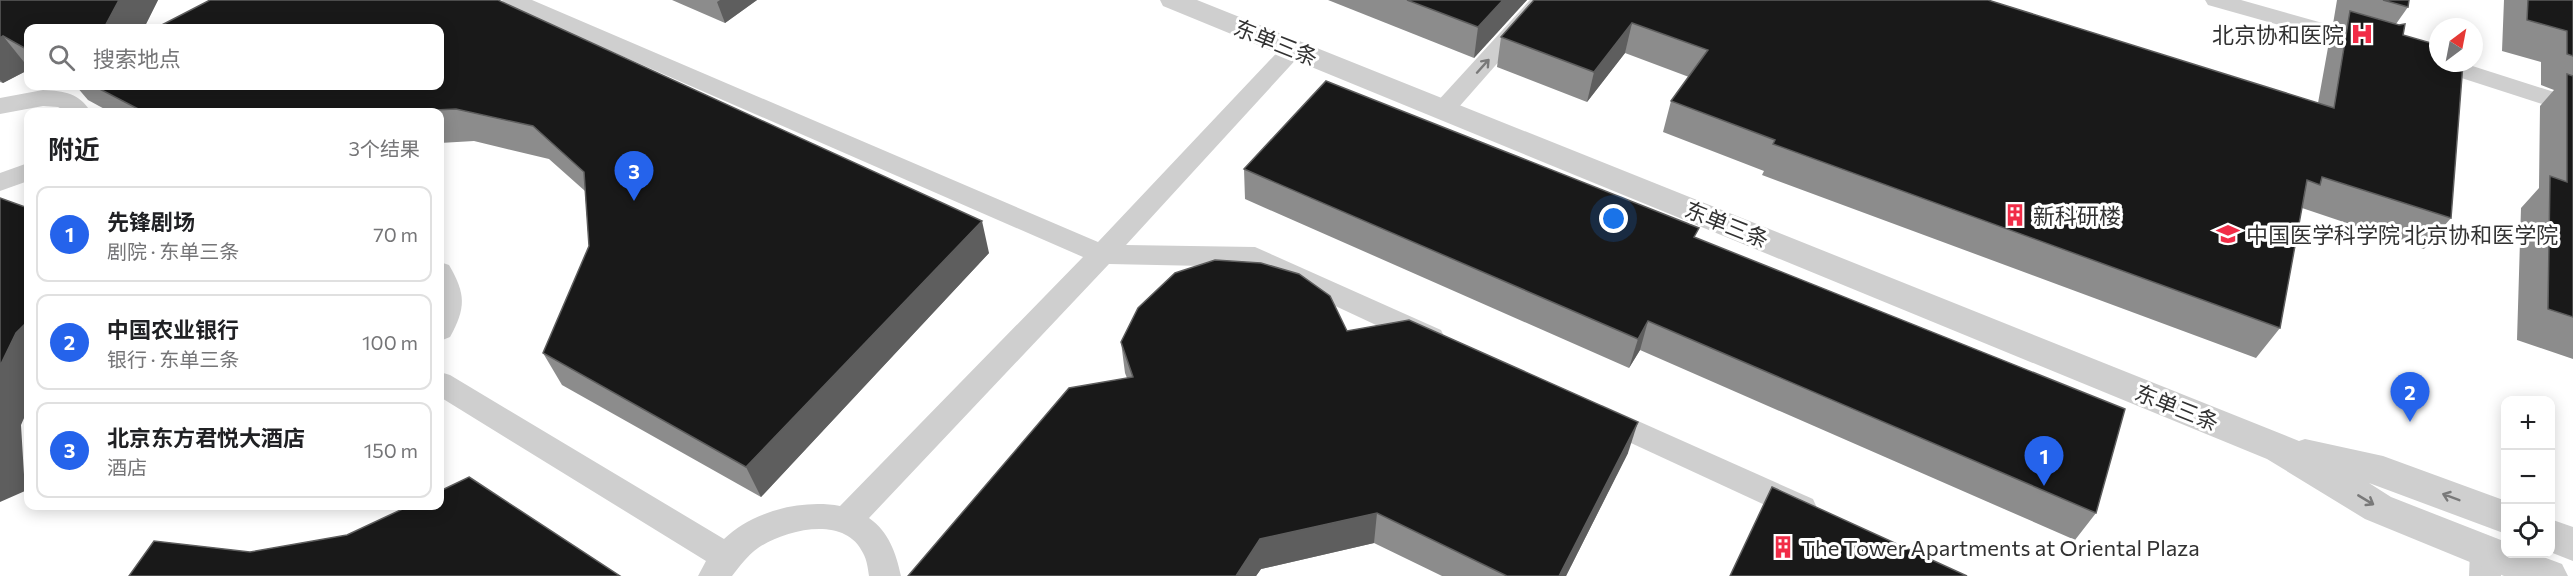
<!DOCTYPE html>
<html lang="zh">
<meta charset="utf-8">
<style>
:root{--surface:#fff;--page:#f2f2f2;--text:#202124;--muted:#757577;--line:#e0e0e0;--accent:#2563eb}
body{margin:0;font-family:Commissioner,"Noto Sans SC",sans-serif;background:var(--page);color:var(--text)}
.controls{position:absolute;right:18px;bottom:18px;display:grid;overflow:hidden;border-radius:12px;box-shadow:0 3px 15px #0003}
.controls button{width:54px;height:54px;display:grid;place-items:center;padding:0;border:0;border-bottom:2px solid var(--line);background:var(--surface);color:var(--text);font:30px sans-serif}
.compass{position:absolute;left:2429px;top:18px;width:54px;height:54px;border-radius:50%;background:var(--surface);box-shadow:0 3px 15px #0003;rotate:32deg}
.you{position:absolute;left:1614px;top:219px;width:21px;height:21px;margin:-15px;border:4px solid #fff;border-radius:50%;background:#1a73e8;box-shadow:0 0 0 9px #1a73e833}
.badge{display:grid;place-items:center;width:39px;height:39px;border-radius:50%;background:var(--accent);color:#fff;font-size:20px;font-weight:700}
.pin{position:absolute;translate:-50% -50px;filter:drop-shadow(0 2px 3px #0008)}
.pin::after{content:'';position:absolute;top:32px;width:21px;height:18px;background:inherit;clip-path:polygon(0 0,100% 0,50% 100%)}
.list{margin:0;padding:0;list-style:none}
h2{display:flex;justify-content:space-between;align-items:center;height:78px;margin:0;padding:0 24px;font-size:26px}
h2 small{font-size:20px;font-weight:400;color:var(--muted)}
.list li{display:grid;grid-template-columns:39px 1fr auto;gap:18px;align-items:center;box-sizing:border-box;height:96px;margin:0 12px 12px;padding:0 12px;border:2px solid var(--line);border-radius:12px}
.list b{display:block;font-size:22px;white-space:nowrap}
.list p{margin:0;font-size:20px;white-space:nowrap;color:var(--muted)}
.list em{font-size:20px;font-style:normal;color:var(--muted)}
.icon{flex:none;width:33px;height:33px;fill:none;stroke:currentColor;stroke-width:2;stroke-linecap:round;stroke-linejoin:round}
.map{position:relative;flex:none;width:2573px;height:576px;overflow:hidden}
.search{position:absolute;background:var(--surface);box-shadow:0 3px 15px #0003;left:24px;top:24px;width:420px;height:66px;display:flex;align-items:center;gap:15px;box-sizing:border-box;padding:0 21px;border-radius:12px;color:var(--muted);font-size:22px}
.panel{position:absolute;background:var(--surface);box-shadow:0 3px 15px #0003;left:24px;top:108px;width:420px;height:402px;border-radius:12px}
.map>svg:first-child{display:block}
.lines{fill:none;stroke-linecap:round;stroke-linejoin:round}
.service{fill:#cfcfcf;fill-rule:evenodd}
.tertiary{fill:#cfcfcf;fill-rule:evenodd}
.wall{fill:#8c8c8c}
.shaded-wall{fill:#5e5e5e}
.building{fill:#191919;stroke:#5e5e5e;stroke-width:1.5}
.oneway{stroke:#797979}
.labels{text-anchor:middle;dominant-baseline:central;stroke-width:6;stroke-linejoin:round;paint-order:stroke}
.poi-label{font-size:22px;fill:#323232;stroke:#fff;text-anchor:start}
.street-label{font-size:22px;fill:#323232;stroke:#fff}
</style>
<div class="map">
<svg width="2573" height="576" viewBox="0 0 2573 576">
<rect width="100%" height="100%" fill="#fff"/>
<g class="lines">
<g class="service">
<path d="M502,0H532L1098,242L1285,44L1293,42L1301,44L1304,49L1301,54L1126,245L1255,247L1441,330L1445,338L1441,346L1431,349L1421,346L1252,267L1109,264L869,518C889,532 896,553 901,576H869C868,569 867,560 863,553C845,514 784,530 758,548C747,556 740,566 732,576H698L706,561L440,397V372L450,375L724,539C753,511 802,499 840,506L1083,257L505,5Z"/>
<polygon points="1530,0 1553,0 1451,116 1443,118 1435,116 1431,110 1435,104"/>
<polygon points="2205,0 2241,0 2376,38 2379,43 2376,48 2368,50 2208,5"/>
<polygon points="2446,63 2463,63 2573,98 2573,114 2446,73 2442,68"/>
<path d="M43,90C65,91 79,93 91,112H67L58,107L43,106L0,114V98Z"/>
<polygon points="28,163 28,181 0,191 0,173"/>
<path d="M440,262L449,265C466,294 466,308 450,337L440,341Z"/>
<polygon points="1602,405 1813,499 1817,508 1813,517 1802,521 1791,517 1592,425 1587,417 1592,409"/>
<polygon points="2486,537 2497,541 2502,551 2501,576 2469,576 2470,551 2475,541"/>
</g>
<g class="tertiary">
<polygon points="1160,0 1197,0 2299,441 2305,439 2383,456 2506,501 2506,534 2369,483 2391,497 2506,542 2506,554 2535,554 2562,564 2568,576 2504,576 2365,519 2267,459 1163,6"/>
<polygon points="2550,519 2573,527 2573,561 2550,552"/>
</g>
</g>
<g class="wall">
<polygon points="0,0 158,0 144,28 28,28 28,70 3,83 0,82"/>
<polygon points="210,0 989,253 761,497 562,385 543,353 589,246 585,191 549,159 474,141 440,143 440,112 110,112 88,100 76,86 440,86"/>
<polygon points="672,0 757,0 725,23"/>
<polygon points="1328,0 1527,0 1474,58"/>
<polygon points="1534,0 2318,103 2329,42 2340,26 2333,24 2337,0 2409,0 2408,7 2396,24 2403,35 2451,218 2424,249 2302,208 2280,328 2256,358 1762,175 1764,171 1663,132 1671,101 1689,77 1625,53 1587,102 1497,67 1501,37"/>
<polygon points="2504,0 2573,0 2573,359 2517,340 2521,208 2539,188 2540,106 2554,90 2541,85 2541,62 2502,51"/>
<polygon points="1244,169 1696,238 2096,513 2075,540 1640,350 1629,368 1245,199"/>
<polygon points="1347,331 1628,453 1566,576 1442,576 1374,543 1261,569 1256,576 908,576 1127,378 1125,373 1121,342"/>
</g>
<g class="shaded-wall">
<polygon points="119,0 158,0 144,28 104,28"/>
<polygon points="720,0 757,0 725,23 717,2"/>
<polygon points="1503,0 1527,0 1474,58 1478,27"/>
<polygon points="1632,23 1625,53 1587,102 1594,72"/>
<polygon points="3,36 28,67 28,70 3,83 0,80 0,38"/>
<polygon points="982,221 989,253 761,497 746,467"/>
<polygon points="28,321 28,409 21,425 25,491 0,502 0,366 16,333"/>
<polygon points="1648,321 1640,350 1629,368 1638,339"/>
<polygon points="1638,422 1628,453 1566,576 1559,576"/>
<polygon points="1377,513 1374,543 1261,569 1256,576 1236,576 1260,539"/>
</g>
<g class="building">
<polygon points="0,0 119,0 104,28 28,28 28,50 3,36 0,38"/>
<polygon points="210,0 498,0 982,221 746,467 543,353 589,246 584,172 533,126 456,109 391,112 144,112 94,86 440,86 440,28 156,28"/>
<polygon points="1407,0 1503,0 1478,27"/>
<polygon points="1534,0 1988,0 2334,108 2350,11 2399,25 2405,24 2403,35 2438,45 2438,63 2463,63 2451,218 2322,177 2320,185 2307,180 2280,328 1773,144 1775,140 1671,101 1708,50 1632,23 1594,72 1501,37"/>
<polygon points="2383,0 2409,0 2408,7"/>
<polygon points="2528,0 2573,0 2573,56 2567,54 2567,31 2527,20"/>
<polygon points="2567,74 2573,76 2573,317 2548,309 2550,176 2567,182"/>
<polygon points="1326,81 1699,228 1694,237 2125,409 2096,513 1648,321 1638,339 1244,169"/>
<polygon points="0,198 28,208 28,321 16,333 0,366"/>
<polygon points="1215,260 1261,263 1299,274 1330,296 1347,331 1409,320 1638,422 1559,576 1507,576 1377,513 1260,539 1236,576 908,576 1069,388 1133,377 1121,342 1138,308 1175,273"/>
<polygon points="469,477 620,576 129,576 154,541 250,552 347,535 409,506 440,506 440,491"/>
<polygon points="1772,487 1967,576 1730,576"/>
</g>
<defs><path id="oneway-shaft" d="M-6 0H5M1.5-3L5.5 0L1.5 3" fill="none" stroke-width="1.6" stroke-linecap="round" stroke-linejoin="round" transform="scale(1.5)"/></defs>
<g class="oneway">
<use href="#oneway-shaft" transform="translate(1483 66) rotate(-48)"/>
<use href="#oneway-shaft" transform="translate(2451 497) rotate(-159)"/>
<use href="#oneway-shaft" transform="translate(2366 500) rotate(31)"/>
</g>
<defs>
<g id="hospital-bare" transform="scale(1.8)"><path d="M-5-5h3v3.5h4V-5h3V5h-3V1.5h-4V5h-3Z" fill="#f12c47" stroke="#fff" stroke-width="2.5" paint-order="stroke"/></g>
<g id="building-bare" transform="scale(1.8)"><path d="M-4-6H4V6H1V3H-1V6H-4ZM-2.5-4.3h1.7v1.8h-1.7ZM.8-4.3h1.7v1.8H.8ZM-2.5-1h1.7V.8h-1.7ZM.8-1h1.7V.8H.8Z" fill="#f12c47" stroke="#fff" stroke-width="2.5" paint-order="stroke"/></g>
<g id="university-bare" transform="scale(1.8)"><path d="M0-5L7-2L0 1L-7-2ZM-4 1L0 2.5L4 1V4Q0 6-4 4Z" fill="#f12c47" stroke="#fff" stroke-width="2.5" paint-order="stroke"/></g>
</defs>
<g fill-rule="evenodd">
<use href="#hospital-bare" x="2362" y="34"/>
<use href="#building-bare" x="2015" y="215"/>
<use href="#university-bare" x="2228" y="234"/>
<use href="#building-bare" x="1783" y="547"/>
</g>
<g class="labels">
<g class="poi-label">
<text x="2344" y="34" text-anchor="end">北京协和医院</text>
<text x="2033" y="215">新科研楼</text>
<text x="2246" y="234">中国医学科学院 北京协和医学院</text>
<text x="1801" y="547">The Tower Apartments at Oriental Plaza</text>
</g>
<g class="street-label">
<text transform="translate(1276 42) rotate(22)">东单三条</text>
<text transform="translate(1727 224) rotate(22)">东单三条</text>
<text transform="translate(2177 407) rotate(22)">东单三条</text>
</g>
</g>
</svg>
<div class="controls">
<button>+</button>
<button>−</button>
<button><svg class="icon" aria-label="locate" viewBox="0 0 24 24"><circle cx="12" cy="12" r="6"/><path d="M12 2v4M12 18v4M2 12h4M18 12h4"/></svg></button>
</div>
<svg class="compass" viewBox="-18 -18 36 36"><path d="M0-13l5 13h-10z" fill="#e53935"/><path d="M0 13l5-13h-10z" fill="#757577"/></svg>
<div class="you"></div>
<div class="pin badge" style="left:2044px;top:486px">1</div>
<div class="pin badge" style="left:2410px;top:422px">2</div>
<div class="pin badge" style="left:634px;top:201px">3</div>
<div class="search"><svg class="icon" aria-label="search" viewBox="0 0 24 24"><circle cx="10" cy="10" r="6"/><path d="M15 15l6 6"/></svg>搜索地点</div>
<section class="panel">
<h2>附近<small>3个结果</small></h2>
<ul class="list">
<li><span class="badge">1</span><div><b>先锋剧场</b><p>剧院 · 东单三条</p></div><em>70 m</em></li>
<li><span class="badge">2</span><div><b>中国农业银行</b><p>银行 · 东单三条</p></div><em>100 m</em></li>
<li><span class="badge">3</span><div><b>北京东方君悦大酒店</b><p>酒店</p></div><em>150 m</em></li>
</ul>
</section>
</div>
